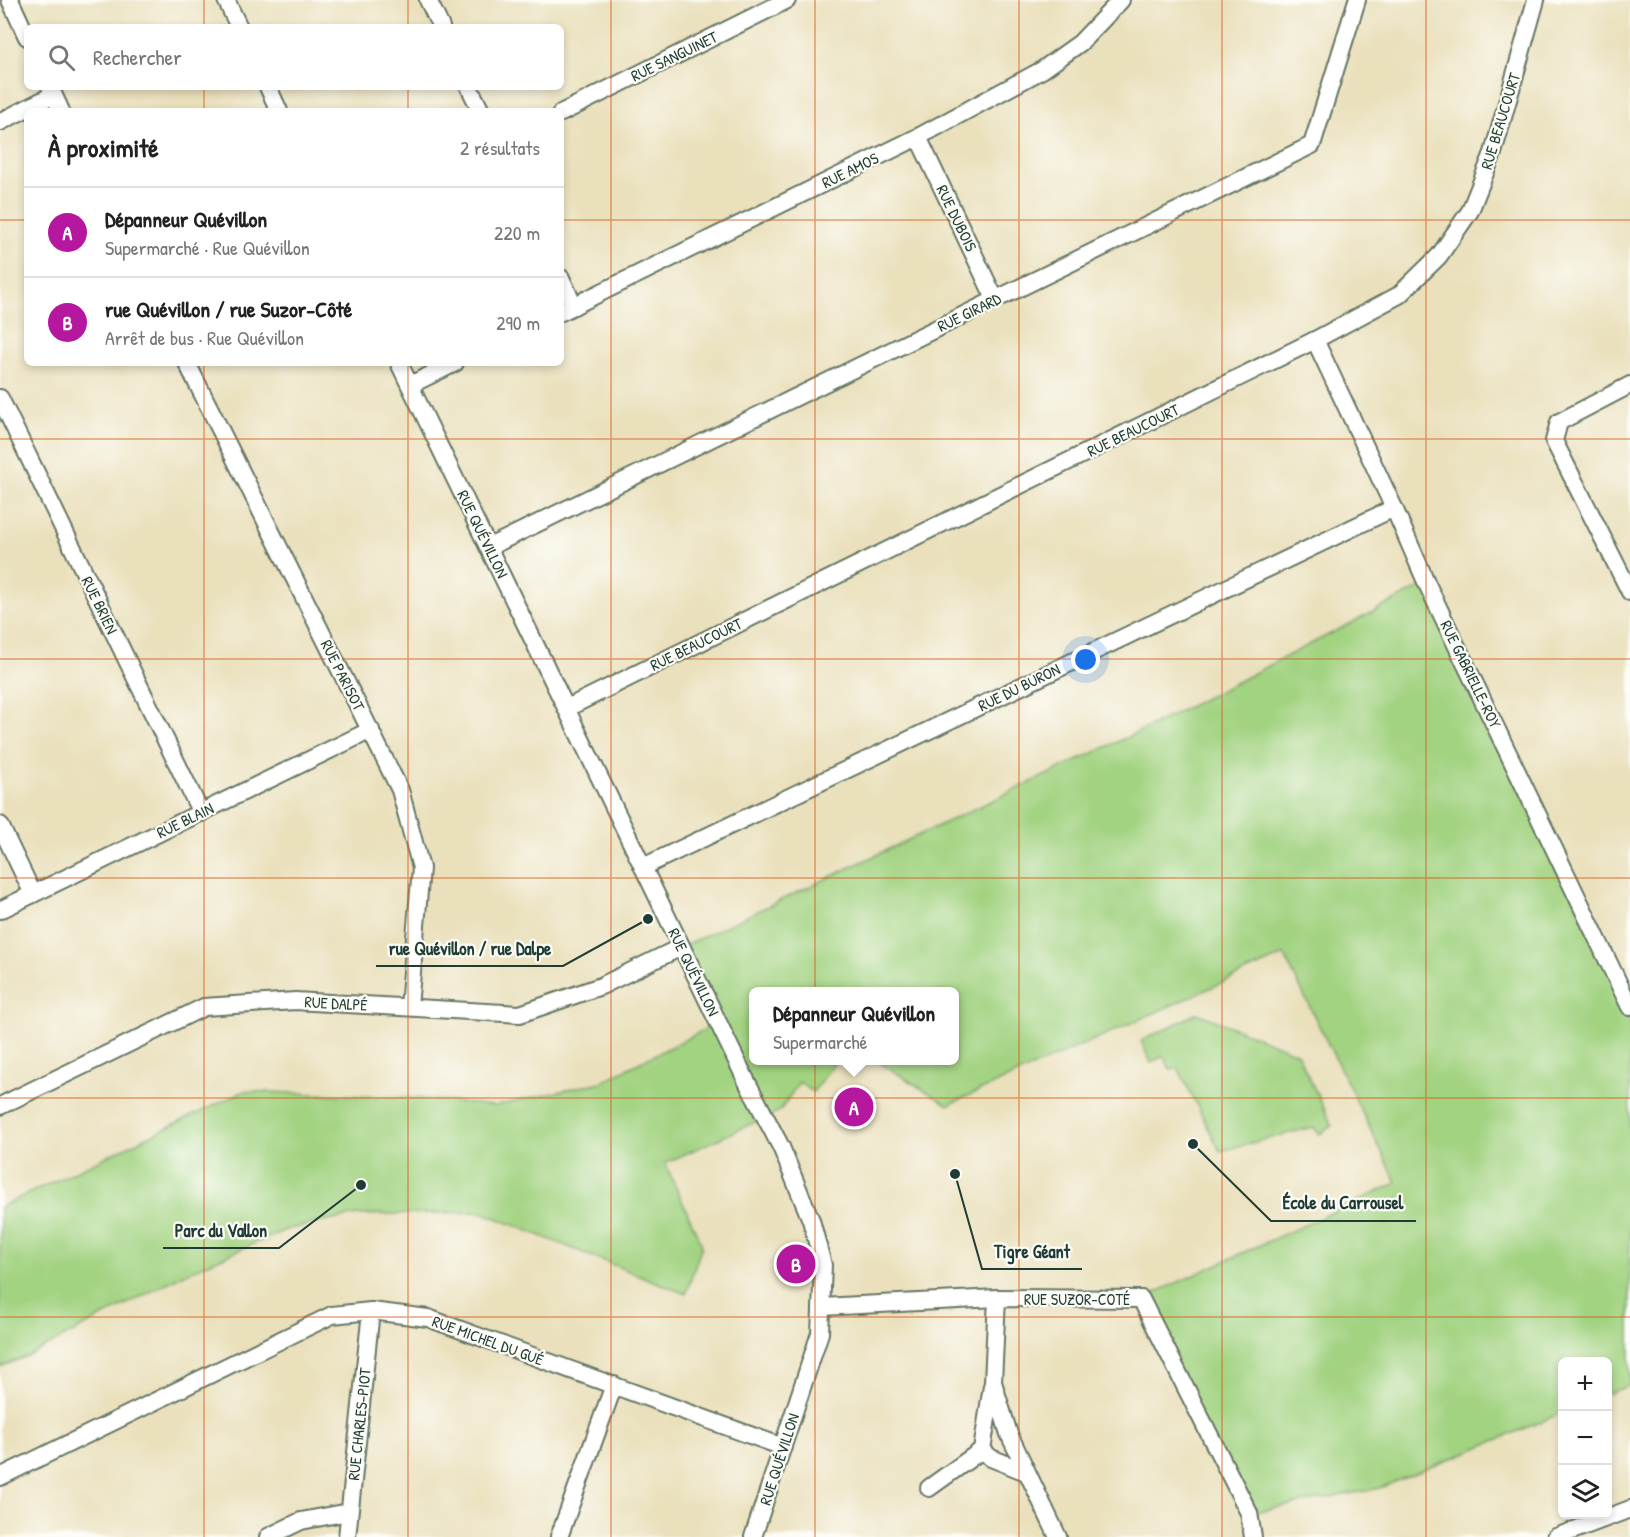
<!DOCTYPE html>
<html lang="fr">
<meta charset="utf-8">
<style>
:root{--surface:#fff;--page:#f2f2f2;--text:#222;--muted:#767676;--line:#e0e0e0;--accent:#b5179e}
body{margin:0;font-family:"Patrick Hand",sans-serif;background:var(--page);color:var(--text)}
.controls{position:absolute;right:18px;bottom:18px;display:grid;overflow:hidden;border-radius:9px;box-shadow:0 3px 9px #0003}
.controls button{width:54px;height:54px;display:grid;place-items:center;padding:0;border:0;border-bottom:2px solid var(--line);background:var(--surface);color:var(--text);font:30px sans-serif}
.you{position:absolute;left:1086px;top:660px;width:21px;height:21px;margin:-15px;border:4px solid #fff;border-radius:50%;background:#1a73e8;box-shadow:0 0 0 9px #1a73e833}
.badge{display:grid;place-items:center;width:39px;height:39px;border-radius:50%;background:var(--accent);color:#fff;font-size:20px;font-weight:700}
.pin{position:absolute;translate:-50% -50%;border:3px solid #fff;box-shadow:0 2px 6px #0006}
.popup{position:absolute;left:749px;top:987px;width:210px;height:78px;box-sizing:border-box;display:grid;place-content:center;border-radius:9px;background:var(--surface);filter:drop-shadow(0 2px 4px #0005);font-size:20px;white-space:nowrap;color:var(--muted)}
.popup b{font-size:22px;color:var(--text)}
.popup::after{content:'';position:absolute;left:50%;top:100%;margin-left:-12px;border:12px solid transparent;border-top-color:var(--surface)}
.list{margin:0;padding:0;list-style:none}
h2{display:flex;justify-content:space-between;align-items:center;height:78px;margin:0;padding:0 24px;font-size:26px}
h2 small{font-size:20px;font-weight:400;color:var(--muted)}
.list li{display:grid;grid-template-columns:39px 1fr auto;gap:18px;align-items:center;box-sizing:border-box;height:90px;padding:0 24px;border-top:2px solid var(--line)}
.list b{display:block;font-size:22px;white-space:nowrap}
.list p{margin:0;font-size:20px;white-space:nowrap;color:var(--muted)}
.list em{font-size:20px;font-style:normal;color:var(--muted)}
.icon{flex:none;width:33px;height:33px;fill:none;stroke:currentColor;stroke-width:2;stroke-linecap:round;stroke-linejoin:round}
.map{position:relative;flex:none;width:1630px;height:1537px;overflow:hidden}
.search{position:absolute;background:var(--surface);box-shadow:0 3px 9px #0003;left:24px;top:24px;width:540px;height:66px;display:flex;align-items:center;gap:15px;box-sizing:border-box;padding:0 21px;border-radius:9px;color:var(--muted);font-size:22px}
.panel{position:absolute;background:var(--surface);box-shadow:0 3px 9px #0003;left:24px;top:108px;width:540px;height:258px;border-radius:9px}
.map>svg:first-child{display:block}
.green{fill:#a2d381;stroke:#60885a;stroke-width:1.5}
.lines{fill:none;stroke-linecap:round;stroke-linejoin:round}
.minor-casing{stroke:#667664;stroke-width:20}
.minor{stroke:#fff;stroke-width:16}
.grid{fill:none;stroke:#d45610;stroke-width:1.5;stroke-opacity:0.55}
.labels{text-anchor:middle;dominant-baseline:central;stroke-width:4.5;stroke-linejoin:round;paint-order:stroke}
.street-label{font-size:16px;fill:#1f3d34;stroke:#fdfcf7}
.leader{fill:none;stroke:#1f3d34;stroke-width:2}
.callout-dot{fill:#1f3d34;stroke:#fdfcf7;stroke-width:2}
.callout-label{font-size:18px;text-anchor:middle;font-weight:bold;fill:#1f3d34;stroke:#fdfcf7;stroke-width:4.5;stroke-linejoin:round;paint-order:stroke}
</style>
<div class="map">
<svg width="1630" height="1537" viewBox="0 0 1630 1537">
<rect width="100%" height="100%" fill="#fdfcf7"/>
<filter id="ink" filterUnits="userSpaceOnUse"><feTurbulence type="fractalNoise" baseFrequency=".0167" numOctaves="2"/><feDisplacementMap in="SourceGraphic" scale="12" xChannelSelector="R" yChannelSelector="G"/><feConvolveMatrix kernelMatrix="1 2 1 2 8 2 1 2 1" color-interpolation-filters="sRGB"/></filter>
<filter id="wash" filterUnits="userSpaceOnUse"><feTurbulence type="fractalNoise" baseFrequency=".008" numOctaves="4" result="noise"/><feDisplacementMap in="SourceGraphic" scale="24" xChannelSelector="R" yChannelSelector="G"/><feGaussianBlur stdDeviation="1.35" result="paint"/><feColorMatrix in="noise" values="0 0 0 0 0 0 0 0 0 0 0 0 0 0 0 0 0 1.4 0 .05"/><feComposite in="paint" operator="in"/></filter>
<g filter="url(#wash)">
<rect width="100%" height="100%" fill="#eae0bc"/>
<g class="green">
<polygon points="1427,584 1630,1007 1630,1385 1608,1394 1608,1362 1562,1362 1562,1413 1380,1488 1249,1513 1141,1299 1397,1183 1284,955 948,1105 877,1061 954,1060 954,992 754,992 754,1060 836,1061 813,1092 799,1082 780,1111 665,1163 702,1245 686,1294 481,1212 358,1215 288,1229 188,1272 28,1356 0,1367 0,1207 244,1091 416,1098 495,1106 601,1082 718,1023 681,947 1157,723"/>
<polygon points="1197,1013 1297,1053 1332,1125 1320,1134 1313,1127 1220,1151 1178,1068 1171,1070 1163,1056 1151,1063 1141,1041"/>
</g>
</g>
<g filter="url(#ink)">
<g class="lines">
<g class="minor-casing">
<g id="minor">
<polyline points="10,0 27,37"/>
<polyline points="226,0 239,27"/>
<polyline points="428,0 441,27"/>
<polyline points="50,87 61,111"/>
<polyline points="268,87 279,111"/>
<polyline points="469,87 481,111"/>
<polyline points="561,113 787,0"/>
<polyline points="0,122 53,95"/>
<polyline points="918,137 995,299"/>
<polyline points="561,278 574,306"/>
<polyline points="561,312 918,137 1042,70 1080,43 1121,0"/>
<polyline points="1315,340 1394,508 1427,584 1630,1007"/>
<polyline points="187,363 400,790 421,868 409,1007"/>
<polyline points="399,363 747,1082 781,1147 811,1220 823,1265 820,1333 753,1537"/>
<polyline points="410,385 455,363"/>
<polyline points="1630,385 1559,422 1554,441 1630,592"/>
<polyline points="0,398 201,813"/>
<polyline points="489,547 1312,145 1357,0"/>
<polyline points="567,708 1315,340 1399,295 1439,256 1470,211 1493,153 1536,0"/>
<polyline points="0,825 33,894"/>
<polyline points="643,867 1394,508"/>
<polyline points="0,910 371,730"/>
<polyline points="0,1106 204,1007 295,1001 520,1014 601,986 681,947"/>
<polyline points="997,1298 993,1382 1009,1434 1058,1537"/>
<polyline points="821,1307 997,1298 1141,1299 1249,1513 1253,1537"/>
<polyline points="992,1386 982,1450 991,1458 1026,1472"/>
<polyline points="0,1477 332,1315 371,1311 428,1318 783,1447"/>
<polyline points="929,1488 982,1450"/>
<polyline points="268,1537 301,1521 349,1512"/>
<polyline points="347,1537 371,1311"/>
<polyline points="559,1537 614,1385"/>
<polyline points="1556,1537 1630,1509"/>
</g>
</g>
<use href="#minor" class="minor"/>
</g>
</g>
<path class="grid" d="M204,0V27M408,0V27M611,0V1537M815,0V1537M1019,0V1537M1222,0V1537M1426,0V1537M204,87V111M408,87V111M0,220H27M561,220H1630M204,363V1537M408,363V1537M0,439H1630M0,659H1630M0,878H1630M0,1098H1630M0,1317H1630"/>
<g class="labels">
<g class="street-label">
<text transform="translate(674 56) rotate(-26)">RUE SANGUINET</text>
<text transform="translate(1500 121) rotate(-73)">RUE BEAUCOURT</text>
<text transform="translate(850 170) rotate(-26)">RUE AMOS</text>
<text transform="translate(957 218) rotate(64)">RUE DUBOIS</text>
<text transform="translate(969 312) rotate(-26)">RUE GIRARD</text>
<text transform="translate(1133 430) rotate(-26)">RUE BEAUCOURT</text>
<text transform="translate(483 534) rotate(64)">RUE QUÉVILLON</text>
<text transform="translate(100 605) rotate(64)">RUE BRIEN</text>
<text transform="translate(696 644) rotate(-26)">RUE BEAUCOURT</text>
<text transform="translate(1471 674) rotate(64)">RUE GABRIELLE-ROY</text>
<text transform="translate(343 675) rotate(63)">RUE PARISOT</text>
<text transform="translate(1019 687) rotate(-26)">RUE DU BURON</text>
<text transform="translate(185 820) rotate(-26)">RUE BLAIN</text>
<text transform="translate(694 972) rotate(64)">RUE QUÉVILLON</text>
<text transform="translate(336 1003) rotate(3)">RUE DALPÉ</text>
<text x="1077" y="1299">RUE SUZOR-COTÉ</text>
<text transform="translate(488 1340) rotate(20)">RUE MICHEL DU GUÉ</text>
<text transform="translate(359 1424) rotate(-84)">RUE CHARLES-PIOT</text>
<text transform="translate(779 1459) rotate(-72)">RUE QUÉVILLON</text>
</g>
</g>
<path class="leader" d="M648 919L563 966H376M1193 1144L1271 1221H1416M361 1185L279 1248H163M955 1174L982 1269H1082"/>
<g class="callout-dot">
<circle cx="648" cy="919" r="6"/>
<circle cx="1193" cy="1144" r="6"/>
<circle cx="361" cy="1185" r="6"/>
<circle cx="955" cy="1174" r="6"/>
</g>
<g class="callout-label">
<text x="470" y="955">rue Quévillon / rue Dalpe</text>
<text x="1343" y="1209">École du Carrousel</text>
<text x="221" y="1237">Parc du Vallon</text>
<text x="1032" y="1258">Tigre Géant</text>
</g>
</svg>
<div class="controls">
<button>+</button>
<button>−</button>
<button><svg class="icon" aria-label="layers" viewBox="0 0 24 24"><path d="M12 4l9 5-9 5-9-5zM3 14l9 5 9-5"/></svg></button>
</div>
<div class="you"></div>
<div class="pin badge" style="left:854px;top:1107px">A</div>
<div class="popup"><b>Dépanneur Quévillon</b>Supermarché</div>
<div class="pin badge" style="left:796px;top:1264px">B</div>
<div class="search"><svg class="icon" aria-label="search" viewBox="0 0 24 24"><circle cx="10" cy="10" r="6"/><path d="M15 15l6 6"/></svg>Rechercher</div>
<section class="panel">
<h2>À proximité<small>2 résultats</small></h2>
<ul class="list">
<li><span class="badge">A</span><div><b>Dépanneur Quévillon</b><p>Supermarché · Rue Quévillon</p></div><em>220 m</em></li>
<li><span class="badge">B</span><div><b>rue Quévillon / rue Suzor-Côté</b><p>Arrêt de bus · Rue Quévillon</p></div><em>290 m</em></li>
</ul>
</section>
</div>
